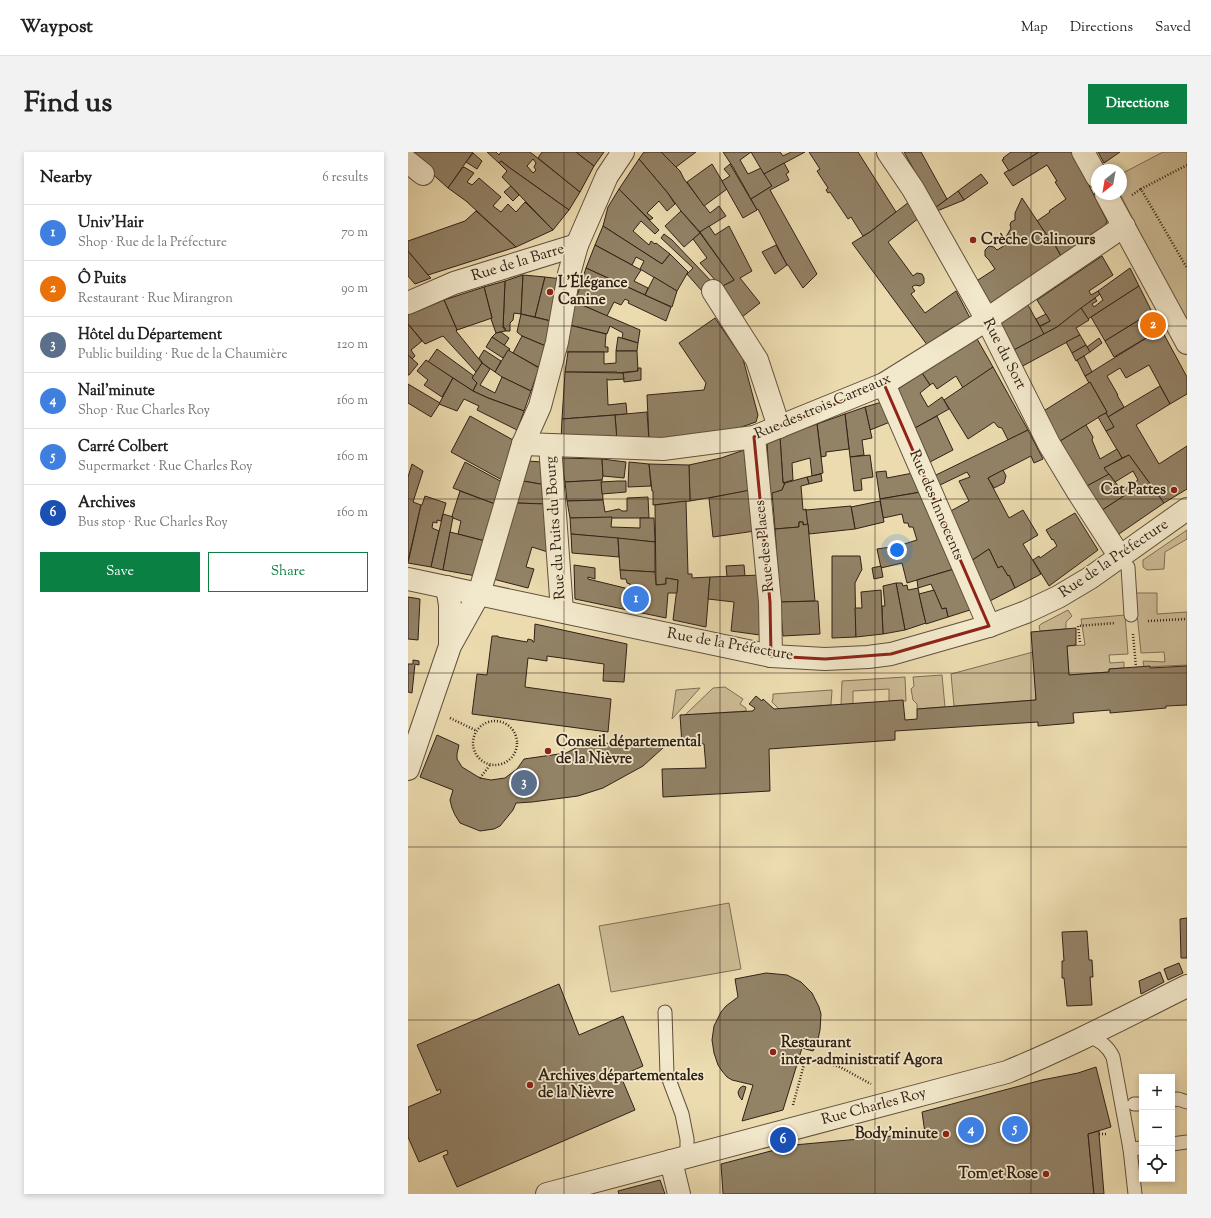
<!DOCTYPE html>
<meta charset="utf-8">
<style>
:root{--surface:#fff;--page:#f2f2f2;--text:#222;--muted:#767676;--line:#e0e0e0;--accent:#0b8043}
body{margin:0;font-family:"Sorts Mill Goudy",serif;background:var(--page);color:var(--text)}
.controls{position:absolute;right:12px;bottom:12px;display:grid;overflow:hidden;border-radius:0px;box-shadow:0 2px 6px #0003}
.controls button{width:36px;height:36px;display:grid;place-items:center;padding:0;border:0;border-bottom:1px solid var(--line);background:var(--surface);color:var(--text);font:20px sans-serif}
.compass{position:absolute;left:683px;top:12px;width:36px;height:36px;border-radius:50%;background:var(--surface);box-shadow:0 2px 6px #0003;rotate:211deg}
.you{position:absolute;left:489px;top:398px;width:14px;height:14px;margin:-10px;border:3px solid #fff;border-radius:50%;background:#1a73e8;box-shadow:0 0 0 6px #1a73e833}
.badge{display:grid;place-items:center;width:26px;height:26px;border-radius:50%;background:var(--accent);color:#fff;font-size:13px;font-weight:700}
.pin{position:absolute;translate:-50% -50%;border:2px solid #fff;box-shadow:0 1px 4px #0006}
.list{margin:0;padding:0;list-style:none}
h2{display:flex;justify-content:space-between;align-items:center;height:52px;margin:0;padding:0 16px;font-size:17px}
h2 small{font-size:13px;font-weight:400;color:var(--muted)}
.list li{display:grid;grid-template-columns:26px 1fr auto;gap:12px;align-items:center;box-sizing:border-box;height:56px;padding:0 16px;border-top:1px solid var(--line)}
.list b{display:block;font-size:15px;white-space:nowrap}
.list p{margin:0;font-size:13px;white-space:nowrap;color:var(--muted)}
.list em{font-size:13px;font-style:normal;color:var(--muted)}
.actions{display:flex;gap:8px;padding:12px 16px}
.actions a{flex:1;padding:9px 0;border:1px solid var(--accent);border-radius:0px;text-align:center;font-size:14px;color:var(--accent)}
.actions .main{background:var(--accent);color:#fff}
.icon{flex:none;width:22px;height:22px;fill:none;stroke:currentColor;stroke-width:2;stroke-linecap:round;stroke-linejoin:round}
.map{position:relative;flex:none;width:779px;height:1042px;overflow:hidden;border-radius:0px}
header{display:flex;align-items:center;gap:24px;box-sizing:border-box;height:56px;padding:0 20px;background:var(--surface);border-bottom:1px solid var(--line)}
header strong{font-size:19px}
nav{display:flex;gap:22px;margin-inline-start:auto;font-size:14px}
.intro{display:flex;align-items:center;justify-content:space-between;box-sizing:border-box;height:96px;padding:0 24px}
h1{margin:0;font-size:28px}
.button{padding:10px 18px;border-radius:0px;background:var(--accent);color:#fff;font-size:14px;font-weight:700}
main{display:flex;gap:24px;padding:0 24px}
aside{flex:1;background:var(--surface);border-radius:0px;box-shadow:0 2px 6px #0003}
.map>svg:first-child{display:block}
.green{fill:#ccbb95;stroke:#7f6e56}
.building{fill:#928266;stroke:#322117;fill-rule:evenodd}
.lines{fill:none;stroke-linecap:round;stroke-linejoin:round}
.service-casing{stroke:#60503d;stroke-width:15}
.minor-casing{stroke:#60503d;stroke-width:24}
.path{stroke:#322117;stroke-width:2.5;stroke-dasharray:1 2;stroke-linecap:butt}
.service{stroke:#f2e8cb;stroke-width:13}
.minor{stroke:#f2e8cb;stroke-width:22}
.marked{fill:none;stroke:#8f2418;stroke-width:3;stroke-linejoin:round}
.grid{fill:none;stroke:#322117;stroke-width:1;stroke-opacity:0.55}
.poi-dot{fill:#8f2418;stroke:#f2e8cb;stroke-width:1.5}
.labels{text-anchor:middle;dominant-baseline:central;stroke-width:3.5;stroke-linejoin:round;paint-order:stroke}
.poi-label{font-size:15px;font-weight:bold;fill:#322117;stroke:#f2e8cb;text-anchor:start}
.street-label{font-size:15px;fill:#322117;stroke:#f2e8cb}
</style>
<header>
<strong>Waypost</strong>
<nav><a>Map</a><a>Directions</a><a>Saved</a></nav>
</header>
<div class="intro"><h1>Find us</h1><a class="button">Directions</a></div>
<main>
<aside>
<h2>Nearby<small>6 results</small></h2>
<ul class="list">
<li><span class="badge" style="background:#3f7fe0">1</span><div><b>Univ'Hair</b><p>Shop · Rue de la Préfecture</p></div><em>70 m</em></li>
<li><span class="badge" style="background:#e8710a">2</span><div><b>Ô Puits</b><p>Restaurant · Rue Mirangron</p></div><em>90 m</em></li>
<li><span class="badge" style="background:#5c6f8a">3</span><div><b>Hôtel du Département</b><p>Public building · Rue de la Chaumière</p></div><em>120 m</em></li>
<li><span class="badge" style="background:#3f7fe0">4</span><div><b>Nail'minute</b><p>Shop · Rue Charles Roy</p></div><em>160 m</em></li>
<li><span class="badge" style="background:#3f7fe0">5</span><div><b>Carré Colbert</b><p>Supermarket · Rue Charles Roy</p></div><em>160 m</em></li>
<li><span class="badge" style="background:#1a4fb4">6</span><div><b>Archives</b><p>Bus stop · Rue Charles Roy</p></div><em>160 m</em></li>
</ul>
<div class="actions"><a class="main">Save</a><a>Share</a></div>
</aside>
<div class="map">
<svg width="779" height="1042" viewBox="0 0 779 1042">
<rect width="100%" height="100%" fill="#ebdbaf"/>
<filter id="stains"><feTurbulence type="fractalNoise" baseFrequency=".005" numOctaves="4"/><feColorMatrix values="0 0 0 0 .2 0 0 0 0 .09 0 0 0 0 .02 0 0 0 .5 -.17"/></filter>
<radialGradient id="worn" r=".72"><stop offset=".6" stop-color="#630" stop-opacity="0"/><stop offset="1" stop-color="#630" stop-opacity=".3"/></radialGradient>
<g class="green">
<polygon points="755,0 779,0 779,172 712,42 713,35 718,32 713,22"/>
<polygon points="779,378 779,387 757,400 756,417 739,418 735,415 735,408"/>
<polygon points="727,441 749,441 749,462 779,460 779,513 736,515 735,509 757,510 756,500 733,501"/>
<polygon points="660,458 664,464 658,470 658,477 632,479 631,474 633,472"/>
<polygon points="717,463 720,502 701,503 702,511 716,510 716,516 701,517 701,520 661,523 659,494 677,493 673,467"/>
<polygon points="625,500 628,548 546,554 543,522"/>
<polygon points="534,523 537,555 509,557 509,552 505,548 503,537 506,534 505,525"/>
<polygon points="497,525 498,549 481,549 481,537 445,539 445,552 433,553 434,529"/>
<polygon points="317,535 335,547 332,552 338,556 338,559 277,563 305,536"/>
<polygon points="292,536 264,567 268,538"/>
<polygon points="424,538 423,553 371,557 364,550 365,546 365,542"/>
<polygon points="321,751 333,817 203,840 191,774"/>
</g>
<g class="building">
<polygon points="0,0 65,0 40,36"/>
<path d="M79,0H88L91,3L93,0H122L172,40L161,58L102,16L93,9L91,11ZM125,7L128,11L126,15L128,18L125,21L119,14Z"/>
<polygon points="134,0 168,0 186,14 172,40 130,6"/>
<polygon points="168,0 196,0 186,14"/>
<polygon points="236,0 253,0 272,19 276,27 302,61 311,54 318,64 292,80 273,59 259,40 231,7"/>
<polygon points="253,0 288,0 268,15"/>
<polygon points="315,0 343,0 332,8 340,22 353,16 364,34 343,47 325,15"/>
<polygon points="343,0 372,0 375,4 383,0 397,0 356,22"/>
<polygon points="401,0 450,0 488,60 462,80 455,84 443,65 440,67 422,40 420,41 418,38 420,36 409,19 412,17"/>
<polygon points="496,0 513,0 539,47 527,56"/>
<polygon points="603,0 631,0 601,19 594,8 596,7 595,6"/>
<polygon points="631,0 664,0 699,69 696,76 653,104 642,84 640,85 629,69 642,60 641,59 658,47 647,30 649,29 639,13 605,34 596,21 601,18 601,19"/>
<polygon points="690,0 712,0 696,11"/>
<polygon points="65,1 74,9 69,17 58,10"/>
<polygon points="231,7 259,40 267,52 259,59 251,49 239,61 245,66 242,68 211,37"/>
<polygon points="93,9 102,16 161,58 145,78 94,25 99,19 91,11"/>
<polygon points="376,11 381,20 378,22 381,28 362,38 409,122 395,136 380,113 379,113 350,57 349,58 343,47 364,34 356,22"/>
<polygon points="304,12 319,37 296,54 279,30"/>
<polygon points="322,12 349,58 335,66 314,29 322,24 316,17"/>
<polygon points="55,15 56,16 56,15 66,21 59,30 64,33 71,26 93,45 85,54 93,60 100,52 108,60 117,50 145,78 108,95 58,49 40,36"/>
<polygon points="573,22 580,31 556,48 550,39"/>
<polygon points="103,34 111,43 105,49 96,40"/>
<polygon points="211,37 251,78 247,82 233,69 225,79 241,93 243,89 247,92 248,91 262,102 254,112 195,74 200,55"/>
<polygon points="550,39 556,48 529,59 527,56"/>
<polygon points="614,46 640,85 642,84 656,110 583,156 567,130 587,117 581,108 577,104 577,98 581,94 586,95 589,98 599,92 598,85 603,76 602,73 603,70 607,68 607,61"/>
<polygon points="501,50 511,66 480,90 505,124 509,121 514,122 516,126 516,131 512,134 507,133 504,135 507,139 503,142 517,161 548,139 562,166 535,181 536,183 520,194 444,91 462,80"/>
<polygon points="68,59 108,95 20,123 0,99 0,89 57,69"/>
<polygon points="273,59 292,81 276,95 257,74"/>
<polygon points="195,74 254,112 262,102 280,120 269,139 232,117 236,109 228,105 224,113 187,93"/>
<polygon points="301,74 307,83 321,74 344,119 332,126 352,151 334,165 311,136 326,128 292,80"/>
<polygon points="292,81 326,128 311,136 308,129 292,111 299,106 285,87"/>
<polygon points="256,82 264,88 305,131 294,139 279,122 285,116 253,86"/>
<polygon points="187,93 233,118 226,129 240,136 237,143 178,116"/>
<polygon points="368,93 379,113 367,122 354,100"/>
<polygon points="0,99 20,123 23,126 7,132 0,124"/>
<polygon points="694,104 705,123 681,139 683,143 690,139 692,142 649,175 636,182 631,175 642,169 629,148"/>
<polygon points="178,116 263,155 258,169 220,151 221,149 217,147 213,153 206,150 199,164 167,150"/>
<polygon points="722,116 731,134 680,167 673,156 687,146 689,149 684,152 686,155 695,148 690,139"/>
<polygon points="115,123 113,162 106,161 105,168 102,171 102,179 97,179 97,176 95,176 97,129"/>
<polygon points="115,123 137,125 127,165 113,162"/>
<polygon points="137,125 154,127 147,170 127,165"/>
<polygon points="246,125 269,139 264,155 237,143"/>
<polygon points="97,129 95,176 97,176 97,179 88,181 83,167 84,166 76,135"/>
<polygon points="731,134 744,160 697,189 683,165"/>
<polygon points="76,135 84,166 49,178 36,148"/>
<polygon points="36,148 49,178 48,179 74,211 68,220 35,184 17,192 0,172 0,163"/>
<polygon points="167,150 232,178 230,191 214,186 215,181 202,174 199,182 161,173"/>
<polygon points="620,153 636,182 602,200 588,173"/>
<polygon points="673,156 681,168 668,176 672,183 611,216 602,200 649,175"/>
<polygon points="744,160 753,177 706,205 697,189"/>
<polygon points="113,162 147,170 140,195 114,184 109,180"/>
<polygon points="638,162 642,169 632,174 628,167"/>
<polygon points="307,166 335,207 350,263 348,270 310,283 241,289 239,243 296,238 298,231 271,191"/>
<polygon points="0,172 14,189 3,198 7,204 4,207 0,203"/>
<polygon points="161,173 198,182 197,195 200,195 200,200 158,200"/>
<polygon points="753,177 779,225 779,242 762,252 741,213 718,226 712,216 699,224 710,243 709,243 716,255 700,265 698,261 699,260 682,230 681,231 677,224"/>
<polygon points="93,180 101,186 96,194 84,185 88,181"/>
<polygon points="672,183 678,193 664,201 658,190"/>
<polygon points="114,184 140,195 132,216 105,201"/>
<polygon points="84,185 102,197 95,206 78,195"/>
<polygon points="210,185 230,191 229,199 208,199"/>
<polygon points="568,185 585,215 555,236 548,224 529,237 525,231 522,233 514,221"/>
<polygon points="691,186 694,191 682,200 679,195"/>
<polygon points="678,193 682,200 668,209 664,201"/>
<polygon points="29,197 66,224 64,226 69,231 65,239 20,210"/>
<polygon points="76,198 93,209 87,220 74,211 74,210 71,206"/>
<polygon points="100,198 131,216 123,239 94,225 87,220"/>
<polygon points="208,199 229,199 230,219 209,221 209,220 157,220 160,200 196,200 196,212 208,211"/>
<polygon points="0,203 10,212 1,223 0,223"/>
<polygon points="676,204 684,220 677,224 669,208"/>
<polygon points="18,208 45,226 34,245 16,233 20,228 9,219"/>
<polygon points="74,211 82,217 72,233 87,241 94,225 123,239 116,259 80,246 65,239 69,231 64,226"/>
<polygon points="585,215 620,278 600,288 594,276 590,275 586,270 560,287 536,248"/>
<polygon points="230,216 233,216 233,228 216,230 215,221 230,219"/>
<polygon points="157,220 215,221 216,227 201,228 199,227 200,253 218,251 219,262 154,267"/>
<polygon points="514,221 522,233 512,241 520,255 534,245 541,257 507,276 490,237"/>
<polygon points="45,226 65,239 80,246 116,259 109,278 69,258 71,254 56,247 49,259 31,252"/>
<polygon points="682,230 699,260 649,291 634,260"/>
<polygon points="0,232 32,251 23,265 0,251"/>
<polygon points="752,234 762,252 728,273 751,312 779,294 779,337 756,351 721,303 714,306 698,279 706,275 700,265"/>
<polygon points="474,250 482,270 462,278 457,255"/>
<polygon points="457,255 464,286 454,288 456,303 442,305 437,262"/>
<polygon points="239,260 241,289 209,289 207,263"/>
<polygon points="698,261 706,275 698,279 690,265"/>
<polygon points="437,262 441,297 418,300 418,304 413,305 409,272"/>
<polygon points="207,263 209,289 153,288 154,267"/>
<polygon points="62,264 105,288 94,328 43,300"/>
<polygon points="529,264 545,298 522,310 507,276"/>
<polygon points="409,272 415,321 404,324 402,306 384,311 385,328 375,331 372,285"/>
<polygon points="678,273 685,285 684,288 692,307 709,297 714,306 696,316 701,322 676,336 649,291"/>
<polygon points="620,278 635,307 626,311 623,304 580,326 601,366 615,358 630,383 615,392 633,422 607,436 601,423 600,424 594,414 590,416 581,397 563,409 539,361 561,349 551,329 562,325 559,320 530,334 526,324"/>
<polygon points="372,285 375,331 377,331 374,338 362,343 359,290"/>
<polygon points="336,298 340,339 282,349 281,313 313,306"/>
<polygon points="462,303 465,325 453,327 454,338 446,339 442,305"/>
<polygon points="721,303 756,351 708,384 691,360 717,343 714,339 730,328 725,319 707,330 696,316"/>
<polygon points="153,306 194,307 195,324 194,328 157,330"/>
<polygon points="194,307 218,310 216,326 195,324"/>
<polygon points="120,309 134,310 138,333 115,329"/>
<polygon points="57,310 94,330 87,352 45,336"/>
<polygon points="221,310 241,312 243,334 220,335"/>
<polygon points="4,312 15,319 5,350 13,353 0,409 0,325"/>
<polygon points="241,312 281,313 282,349 245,353 245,339 244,339"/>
<polygon points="595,318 598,324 596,331 586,336 580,326"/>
<polygon points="478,319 479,326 505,321 513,340 472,347 468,320"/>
<polygon points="413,322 414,329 401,332 399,325"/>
<polygon points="701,322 717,343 691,360 677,335"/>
<polygon points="399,325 401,332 393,334 395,358 398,357 400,372 395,373 395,370 391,370 391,375 367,377 364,341 374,338 377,331"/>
<polygon points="194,328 195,348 159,349 157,330"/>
<polygon points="115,329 138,333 138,352 108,351"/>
<polygon points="210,329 218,329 218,340 194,342 193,330"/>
<polygon points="342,338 347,379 305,385 301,346"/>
<polygon points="52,339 87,352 77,389 50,382 53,369 45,366 45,365 44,364"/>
<polygon points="513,340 546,417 499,431 494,411 473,416 469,397 490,394 509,388 505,375 501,375 500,371 496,371 494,362 475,366 472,347"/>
<polygon points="17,344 38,351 33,369 29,368 29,371 25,370 24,376 31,379 23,415 0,411 13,353 14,353"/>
<polygon points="240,345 241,366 162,366 159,349 195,348 197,360 211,357 214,359 219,359 219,346"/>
<polygon points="278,349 280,422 284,422 284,426 302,425 298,475 265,468 270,428 258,426 258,432 248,433 247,353"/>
<polygon points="472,349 476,370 447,377 443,355"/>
<polygon points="108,351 138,352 146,402 124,395 118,415 126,417 120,436 85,427"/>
<polygon points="443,354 447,377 401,382 398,358"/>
<polygon points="667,361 690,398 641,434 625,408 631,404 632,406 649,394 645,387 644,388 638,378"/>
<polygon points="35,362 45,365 35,418 23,415"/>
<polygon points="204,365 203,375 232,376 232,366 246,366 247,390 163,382 162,366"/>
<polygon points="391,370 395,370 395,373 400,372 407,449 372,450 367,377 391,375"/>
<polygon points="42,380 77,389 68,424 35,418"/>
<polygon points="163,382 210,386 211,405 164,401"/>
<polygon points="210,386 247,390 247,420 212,418"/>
<polygon points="581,397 590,416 594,414 600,424 601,423 607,436 580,450 563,409"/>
<polygon points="424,404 452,404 454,418 453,419 447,431 448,485 424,486"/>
<polygon points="166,413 187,416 187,427 180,425 180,427 221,437 222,432 219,431 218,427 213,427 212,418 247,420 248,433 258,432 258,426 270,428 269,441 260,441 258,466 167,447"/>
<polygon points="336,413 337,424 319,425 318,414"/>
<polygon points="473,414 475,425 466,427 464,416"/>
<polygon points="546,417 562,458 540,465 538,456 534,457 523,432 510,436 509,428"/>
<polygon points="353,423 352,483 323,479 326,450 300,447 302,425"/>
<polygon points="488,431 494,431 495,434 499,433 500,438 510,436 514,455 518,471 497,478"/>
<polygon points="488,431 497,478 475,482 474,454 477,454 475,434"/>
<polygon points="473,438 475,482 448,485 447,456 454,456 453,440"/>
<polygon points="526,438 534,457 538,456 540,465 518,472 511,442"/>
<polygon points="0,445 12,447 10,488 0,487"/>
<polygon points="410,449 412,482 375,484 372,450"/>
<polygon points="127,472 219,492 216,530 195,529 196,512 139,504 139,509 120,506 117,535 203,547 200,580 64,562 69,522 79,523 84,484 90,484 90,485 119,490 120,487 124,488 125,490 126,490"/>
<polygon points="668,476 668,493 659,494 661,523 701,520 701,517 742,514 742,516 779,514 779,553 758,554 758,556 702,561 702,558 665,561 666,571 630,574 630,570 487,579 487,588 361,597 362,639 255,645 254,617 298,616 296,592 274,593 272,563 345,559 347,556 341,552 348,544 354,549 355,547 366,557 495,548 497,568 509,567 509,557 628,548 623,480"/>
<polygon points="5,508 11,509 11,513 7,512 4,541 0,540 0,512 5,512"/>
<polygon points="29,583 51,593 49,602 49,607 54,615 72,626 83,628 97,626 109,617 116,607 158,601 180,590 256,595 235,614 195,636 170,644 124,650 108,651 105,658 92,674 86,677 72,679 52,671 47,663 44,656 42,648 45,638 12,625"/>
<polygon points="779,766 779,806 773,806 772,767"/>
<polygon points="679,779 681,808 684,808 685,825 682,825 684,853 659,854 656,826 654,826 654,809 656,809 654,780"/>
<polygon points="771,811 775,821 760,828 756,817"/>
<polygon points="752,820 756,830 733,842 731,829"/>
<polygon points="358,821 379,823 393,830 404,841 411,855 413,862 412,878 409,892 405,899 394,896 375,958 334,969 345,933 324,928 319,925 314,919 310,913 306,901 304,888 306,874 313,860 318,854 330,845 327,827"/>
<polygon points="151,832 171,883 215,864 235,914 208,926 209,930 214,927 227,958 49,1035 35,1004 40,1002 39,998 11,1010 0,985 0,955 33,941 32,937 29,939 9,893"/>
<polygon points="688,915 703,975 680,982 686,1042 315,1042 313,1012 386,993 517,981 514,960 634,928 670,921"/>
<polygon points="335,934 338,935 334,948 331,944 330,940 332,936"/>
<polygon points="691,979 691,982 696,1042 686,1042 680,982"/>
<polygon points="252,1028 257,1042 211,1042 210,1039"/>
</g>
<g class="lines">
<g class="service-casing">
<g id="service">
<polyline points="720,415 723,463"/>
<polyline points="257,860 259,922 274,962 279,987 279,1005"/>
<path d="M681,884C692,889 700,894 705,905L722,997"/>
<polyline points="764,948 770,947 779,950"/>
<polyline points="726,952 734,952"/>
<polyline points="764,992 779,990"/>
<polyline points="727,1042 722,997 734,996"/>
</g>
</g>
<g class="minor-casing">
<g id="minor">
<polyline points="480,0 505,37 579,168 641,292 670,340 712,405"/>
<polyline points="675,0 689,25"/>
<polyline points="0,10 15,22"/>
<polyline points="698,42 779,191"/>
<polyline points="305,139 349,208 371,275"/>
<polyline points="0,151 46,131 169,93"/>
<polyline points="476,232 581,474"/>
<polyline points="346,285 362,450 363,504"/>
<polyline points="115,292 255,297 346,285 476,232 572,172 716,74"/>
<polyline points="142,293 154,459"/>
<polyline points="0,427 363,504 417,507 460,505 483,502 581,474 618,460 650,445 682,426 779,357"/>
<polyline points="39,435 42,453 42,491"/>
<polyline points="0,617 42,494 71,442 115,292 132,254 149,190 161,122 169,93 199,24 215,0"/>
<polyline points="263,1009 271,1042"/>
<path d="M139,1042L599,920C660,895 719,864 779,834"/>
</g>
</g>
<g class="path">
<polyline points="779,13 733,37 779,116"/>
<polyline points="724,43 733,37"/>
<polyline points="740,469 779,467"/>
<polyline points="725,482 728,515"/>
<polyline points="672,490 670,474 707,471"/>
<polyline points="42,566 69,579"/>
<circle cx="87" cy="591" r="22"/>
<polyline points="72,626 82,613"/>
<polyline points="385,953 398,905 432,915 463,932"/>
<polyline points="691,982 700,982"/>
</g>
<use href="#service" class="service"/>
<use href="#minor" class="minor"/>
</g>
<path class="marked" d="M476,232L581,474L483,502L417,507L363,504L362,450L346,285Z"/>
<path class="grid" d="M156,0V1042M312,0V1042M467,0V1042M623,0V1042M0,174H779M0,347H779M0,521H779M0,695H779M0,868H779"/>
<g class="poi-dot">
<circle cx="565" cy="88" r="4"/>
<circle cx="142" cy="140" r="4"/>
<circle cx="766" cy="338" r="4"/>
<circle cx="140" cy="599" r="4"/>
<circle cx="365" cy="900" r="4"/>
<circle cx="122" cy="933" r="4"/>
<circle cx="538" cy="982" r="4"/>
<circle cx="638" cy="1022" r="4"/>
</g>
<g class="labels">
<g class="poi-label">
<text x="573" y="88">Crèche Calinours</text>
<text x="150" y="131">L'Élégance<tspan x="150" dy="17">Canine</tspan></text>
<text x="758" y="338" text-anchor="end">Cat Pattes</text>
<text x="148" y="590">Conseil départemental<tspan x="148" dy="17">de la Nièvre</tspan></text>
<text x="373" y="891">Restaurant<tspan x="373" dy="17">inter-administratif Agora</tspan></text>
<text x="130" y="924">Archives départementales<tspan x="130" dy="17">de la Nièvre</tspan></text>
<text x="530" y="982" text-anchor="end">Body'minute</text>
<text x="630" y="1022" text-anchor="end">Tom et Rose</text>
</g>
<g class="street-label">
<text transform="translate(110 111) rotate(-17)">Rue de la Barre</text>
<text transform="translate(596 202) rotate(63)">Rue du Sort</text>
<text transform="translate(415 255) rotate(-23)">Rue des trois Carreaux</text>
<text transform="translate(528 353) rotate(67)">Rue des Innocents</text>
<text transform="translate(148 376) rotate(-94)">Rue du Puits du Bourg</text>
<text transform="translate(357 394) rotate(-96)">Rue des Places</text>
<text transform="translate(706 407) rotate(-34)">Rue de la Préfecture</text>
<text transform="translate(322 493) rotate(10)">Rue de la Préfecture</text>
<text transform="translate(466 955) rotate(-15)">Rue Charles Roy</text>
</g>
</g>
<rect width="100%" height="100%" filter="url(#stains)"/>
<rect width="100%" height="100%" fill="url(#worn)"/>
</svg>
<div class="controls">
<button>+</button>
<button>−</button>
<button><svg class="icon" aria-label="locate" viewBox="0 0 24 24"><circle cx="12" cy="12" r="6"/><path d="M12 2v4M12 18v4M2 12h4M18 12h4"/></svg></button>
</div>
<svg class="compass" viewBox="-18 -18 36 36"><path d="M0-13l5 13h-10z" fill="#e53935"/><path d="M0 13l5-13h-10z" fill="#767676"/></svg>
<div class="you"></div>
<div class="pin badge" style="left:228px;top:447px;background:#3f7fe0">1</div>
<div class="pin badge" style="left:745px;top:173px;background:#e8710a">2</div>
<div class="pin badge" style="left:116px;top:631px;background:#5c6f8a">3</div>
<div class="pin badge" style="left:563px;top:978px;background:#3f7fe0">4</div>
<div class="pin badge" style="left:607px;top:977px;background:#3f7fe0">5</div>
<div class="pin badge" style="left:375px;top:988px;background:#1a4fb4">6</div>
</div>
</main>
